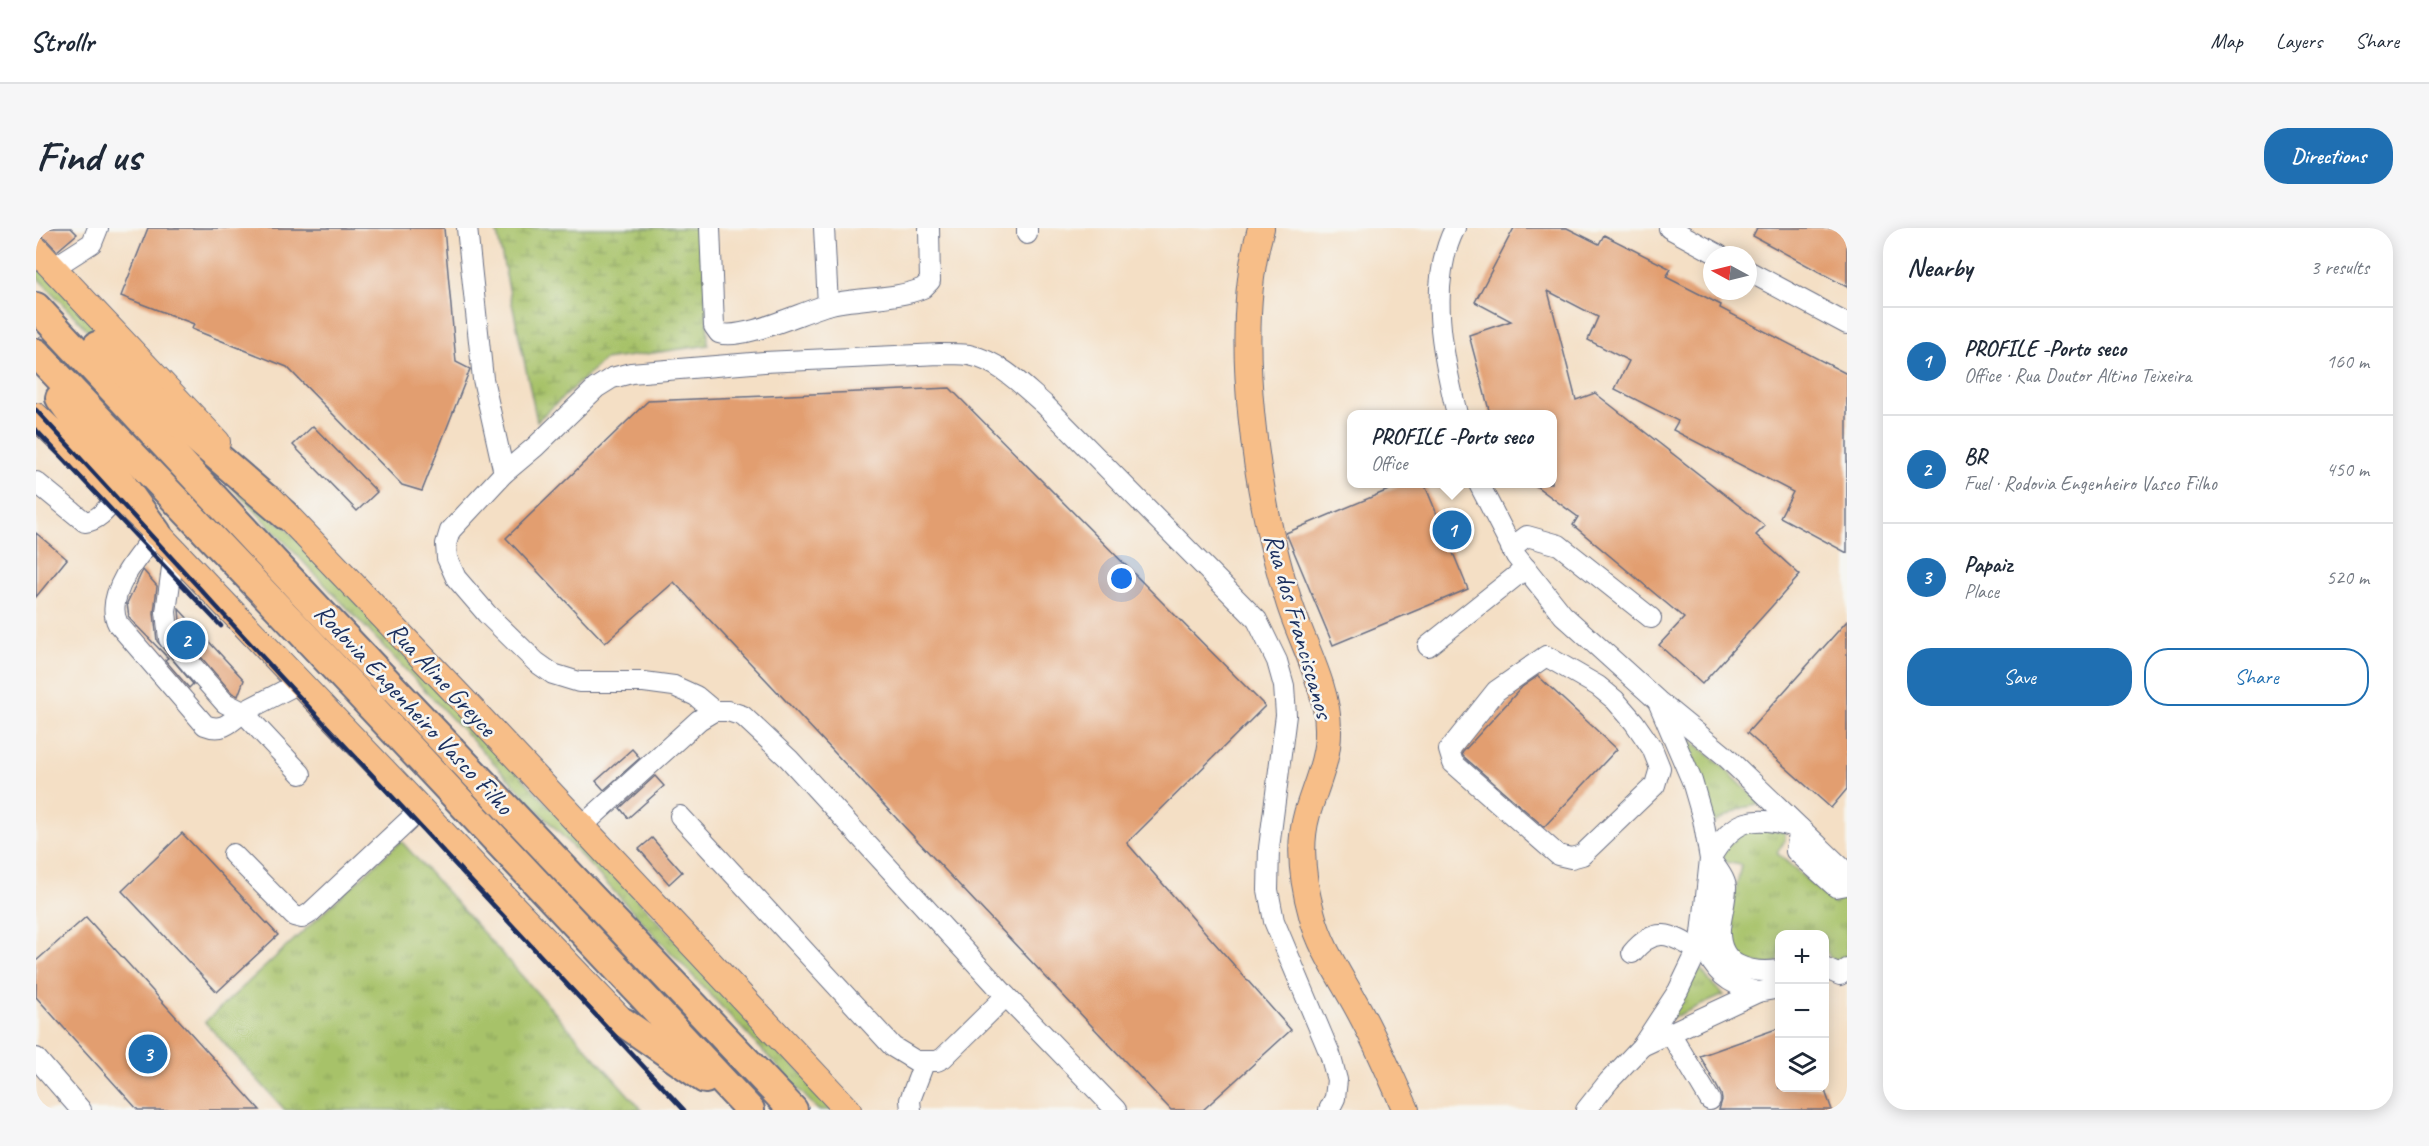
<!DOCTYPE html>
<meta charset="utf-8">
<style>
:root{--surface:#fff;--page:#f6f6f7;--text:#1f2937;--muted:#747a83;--line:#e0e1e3;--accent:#1f6fb2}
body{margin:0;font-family:Caveat,sans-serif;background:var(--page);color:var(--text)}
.controls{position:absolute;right:18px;bottom:18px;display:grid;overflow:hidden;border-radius:12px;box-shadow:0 3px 15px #0003}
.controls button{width:54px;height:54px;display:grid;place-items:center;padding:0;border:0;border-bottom:2px solid var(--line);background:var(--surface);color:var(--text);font:30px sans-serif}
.compass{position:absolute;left:1667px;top:18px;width:54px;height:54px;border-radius:50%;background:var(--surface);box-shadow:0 3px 15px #0003;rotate:277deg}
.you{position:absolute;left:1086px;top:351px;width:21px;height:21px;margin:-15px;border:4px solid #fff;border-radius:50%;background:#1a73e8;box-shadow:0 0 0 9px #1a73e833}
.badge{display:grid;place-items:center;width:39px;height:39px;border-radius:50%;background:var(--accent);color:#fff;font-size:20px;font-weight:700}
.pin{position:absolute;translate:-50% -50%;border:3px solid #fff;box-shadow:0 2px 6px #0006}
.popup{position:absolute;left:1311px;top:182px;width:210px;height:78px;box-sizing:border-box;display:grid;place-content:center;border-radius:12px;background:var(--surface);filter:drop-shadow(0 2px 4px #0005);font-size:20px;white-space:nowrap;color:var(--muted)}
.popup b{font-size:22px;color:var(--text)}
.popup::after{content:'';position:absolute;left:50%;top:100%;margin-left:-12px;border:12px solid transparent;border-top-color:var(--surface)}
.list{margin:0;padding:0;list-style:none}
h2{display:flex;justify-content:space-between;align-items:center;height:78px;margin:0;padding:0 24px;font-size:26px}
h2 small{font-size:20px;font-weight:400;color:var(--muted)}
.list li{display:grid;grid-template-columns:39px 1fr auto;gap:18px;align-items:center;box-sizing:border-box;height:108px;padding:0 24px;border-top:2px solid var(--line)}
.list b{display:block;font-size:22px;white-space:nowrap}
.list p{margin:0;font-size:20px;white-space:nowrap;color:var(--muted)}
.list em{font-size:20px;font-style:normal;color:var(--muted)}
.actions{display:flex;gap:12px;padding:18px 24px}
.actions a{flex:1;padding:14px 0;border:2px solid var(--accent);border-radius:24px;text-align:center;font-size:21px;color:var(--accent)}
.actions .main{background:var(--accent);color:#fff}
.icon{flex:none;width:33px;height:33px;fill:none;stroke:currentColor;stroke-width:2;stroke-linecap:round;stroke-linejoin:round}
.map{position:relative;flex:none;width:1811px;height:882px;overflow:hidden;border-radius:24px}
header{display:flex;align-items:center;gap:36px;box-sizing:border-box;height:84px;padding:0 30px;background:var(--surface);border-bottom:2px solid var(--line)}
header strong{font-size:28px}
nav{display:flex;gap:33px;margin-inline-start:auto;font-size:21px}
.intro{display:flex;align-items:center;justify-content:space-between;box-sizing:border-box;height:144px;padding:0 36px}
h1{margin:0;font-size:42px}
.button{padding:15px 27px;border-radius:24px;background:var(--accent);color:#fff;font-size:21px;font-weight:700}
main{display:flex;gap:36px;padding:0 36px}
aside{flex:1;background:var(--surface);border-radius:24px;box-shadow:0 3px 15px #0003}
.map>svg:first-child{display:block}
.grass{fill:url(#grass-tufts);stroke:#617864;stroke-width:1.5}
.wetland{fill:url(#wetland-marsh);stroke:#617864;stroke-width:1.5}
.building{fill:#e29e70}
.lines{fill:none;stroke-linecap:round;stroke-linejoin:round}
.minor-casing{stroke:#676d82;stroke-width:22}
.major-casing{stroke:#676d82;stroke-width:28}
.highway-casing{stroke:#676d82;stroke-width:32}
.minor{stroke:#fff;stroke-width:20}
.major{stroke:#f7be88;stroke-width:26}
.highway{stroke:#f7be88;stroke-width:28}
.rail{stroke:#1b2f5e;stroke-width:4.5}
.labels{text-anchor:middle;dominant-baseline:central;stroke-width:5;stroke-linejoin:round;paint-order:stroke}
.street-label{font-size:26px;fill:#1b2f5e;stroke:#f6f6f2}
</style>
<header>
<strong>Strollr</strong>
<nav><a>Map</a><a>Layers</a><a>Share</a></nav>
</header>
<div class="intro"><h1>Find us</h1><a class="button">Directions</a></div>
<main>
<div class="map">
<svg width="1811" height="882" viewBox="0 0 1811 882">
<defs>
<pattern id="grass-tufts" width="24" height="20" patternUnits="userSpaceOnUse" patternTransform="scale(1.5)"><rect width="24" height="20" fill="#a7c269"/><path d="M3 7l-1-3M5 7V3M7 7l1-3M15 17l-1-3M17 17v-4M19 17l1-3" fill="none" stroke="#879e5a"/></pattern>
<pattern id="wetland-marsh" width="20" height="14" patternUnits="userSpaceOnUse" patternTransform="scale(1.5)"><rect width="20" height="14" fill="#a7c269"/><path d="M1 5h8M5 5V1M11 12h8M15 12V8" fill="none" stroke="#879e5a"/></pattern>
</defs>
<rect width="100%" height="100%" fill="#f6f6f2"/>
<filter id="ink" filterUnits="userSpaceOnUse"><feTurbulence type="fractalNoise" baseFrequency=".0167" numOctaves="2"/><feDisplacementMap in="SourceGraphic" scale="12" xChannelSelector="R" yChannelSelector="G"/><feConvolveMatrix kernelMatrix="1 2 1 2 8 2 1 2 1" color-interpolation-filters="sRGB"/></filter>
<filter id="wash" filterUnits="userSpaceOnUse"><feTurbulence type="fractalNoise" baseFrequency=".008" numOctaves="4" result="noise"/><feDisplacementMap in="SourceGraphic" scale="24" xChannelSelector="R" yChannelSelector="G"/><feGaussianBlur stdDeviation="1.35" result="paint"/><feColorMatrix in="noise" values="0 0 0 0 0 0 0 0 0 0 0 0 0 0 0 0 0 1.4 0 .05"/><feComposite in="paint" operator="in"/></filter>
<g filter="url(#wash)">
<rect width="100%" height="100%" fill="#f4dfc5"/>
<g class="grass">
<polygon points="0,35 178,221 118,172 0,48"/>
<polygon points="189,251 250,300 801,882 782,882 489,568"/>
<polygon points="1647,505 1687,539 1725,576 1706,580 1678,595 1664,546"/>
<polygon points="1712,601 1749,604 1749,612 1741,625 1798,676 1806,669 1811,669 1811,728 1803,733 1794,730 1789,720 1788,706 1744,706 1743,733 1730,737 1710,734 1695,718 1693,696 1705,637 1689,634 1687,626 1691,618"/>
<polygon points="365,613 606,882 249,882 169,794"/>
<polygon points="1664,740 1675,755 1688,767 1631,792"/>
</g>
<polygon class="wetland" points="460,0 669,0 672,117 568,132 501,193"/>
<g id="blocks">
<g class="building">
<polygon points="0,0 35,0 41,6 21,23 10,11 1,7"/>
<polygon points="112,0 408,0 420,134 434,141 386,263 366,257 251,139 156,101 158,96 85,68"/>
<polygon points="1478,0 1531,0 1563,16 1568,7 1635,41 1630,49 1685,77 1684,80 1811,146 1811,325 1744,289 1757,264 1637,202 1642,193 1579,161 1593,133 1552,112 1562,89 1512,63 1540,172 1559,165 1729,298 1720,307 1764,347 1666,456 1623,417 1648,390 1537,297 1542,289 1496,255 1516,255 1516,186 1454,186 1433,107 1475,93 1439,74"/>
<polygon points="1721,0 1811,0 1811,59 1717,8"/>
<polygon points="914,160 1229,478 1091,615 1255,802 1167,882 1135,882 638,354 569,415 470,310 612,173"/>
<polygon points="277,198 341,264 321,283 257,217"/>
<polygon points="1369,255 1388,255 1432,361 1297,417 1250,305"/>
<polygon points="0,305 31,331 0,369"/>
<polygon points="107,342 121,358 118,385 121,413 157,456 153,460 129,432 132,430 93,390 91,375"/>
<polygon points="143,381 208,452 202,468 196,465 145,406"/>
<polygon points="1811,393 1811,561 1795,580 1711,505"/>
<polygon points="1502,448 1581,521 1508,599 1427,528 1426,525 1486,459"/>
<polygon points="596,521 604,530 568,562 560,553"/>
<polygon points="619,548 628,558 592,590 584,580"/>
<polygon points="146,605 242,707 181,764 86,663"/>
<polygon points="616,610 646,644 633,656 603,621"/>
<polygon points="50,689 224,882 102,882 0,769 0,733"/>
<polygon points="1743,800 1743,860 1788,860 1796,882 1683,882 1686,872 1685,866 1664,828"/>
</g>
</g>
</g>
<g filter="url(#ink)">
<use href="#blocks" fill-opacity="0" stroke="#676d82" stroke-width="1.5"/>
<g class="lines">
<g class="minor-casing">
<g id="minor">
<polyline points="431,0 447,151 468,245"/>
<path d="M674,0L678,98L683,105C706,113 766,84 791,77C821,69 859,72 887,60L894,53L893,0"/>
<polyline points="788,0 792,77"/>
<polyline points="991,0 991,6"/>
<path d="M1419,0C1391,55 1407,129 1421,186"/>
<polyline points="1633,0 1683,27"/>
<polyline points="17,40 56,15 62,0"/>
<polyline points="1712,43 1811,96"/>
<path d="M0,254L49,294C63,293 73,278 82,268"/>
<polyline points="1443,256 1480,328 1527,387 1622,473 1688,527 1811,645"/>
<path d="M121,305C103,326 67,368 82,396L169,497C186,504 194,495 207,484L265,546"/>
<polyline points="1475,320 1491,308 1523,317 1615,390"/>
<polyline points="138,325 130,384 133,411 189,475 207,484 263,455"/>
<polyline points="1392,418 1490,340"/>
<polygon points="1510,428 1562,458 1579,472 1598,494 1616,520 1624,540 1619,557 1546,627 1535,630 1522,627 1417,535 1413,522 1460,463"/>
<path d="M678,483L660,468L638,458L608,454H543L517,446L500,434L451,386L420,350L411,330L410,316L414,303L468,245L499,219L560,160L576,150L595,145L728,134L904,126C913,126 924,126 933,127C963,133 986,157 1009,177L1221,392L1241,433L1248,458L1250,487L1233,620L1232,662L1238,693L1294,826L1301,852L1299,870L1293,882"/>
<polyline points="644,588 857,819 880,833 901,833 907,830 970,768"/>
<polyline points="545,599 663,492 678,483 692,483 707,488 753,531 970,768 1080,882"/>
<polyline points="1764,600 1760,623 1800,659 1811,657"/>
<polyline points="197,626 258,688 266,690 274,685 385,581"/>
<path d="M1674,631C1679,638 1689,650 1690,659C1690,673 1685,688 1684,701C1682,739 1715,746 1744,742"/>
<path d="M1674,631C1697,590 1718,586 1762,600"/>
<path d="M1665,715C1679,744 1690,756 1722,764"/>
<path d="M1596,725C1619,697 1635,706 1661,722"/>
<polyline points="1788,740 1804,747 1811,741"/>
<polyline points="1634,805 1674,872"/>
<polyline points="1606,818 1722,764 1744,760"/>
<polyline points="0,830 45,882"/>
<polyline points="875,882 874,872 888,835"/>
<polyline points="1550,882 1573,853 1606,818 1642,763 1665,715 1674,631 1667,591 1656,553 1623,476"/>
</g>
</g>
<g class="major-casing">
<g id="major">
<path d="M1225,0C1195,103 1220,272 1253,374C1265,413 1292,459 1292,501C1293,531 1279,558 1271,586C1262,618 1267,655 1276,687C1285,723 1310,756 1327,790C1343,820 1356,851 1370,882"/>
<polyline points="0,22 181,214"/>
<polyline points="0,188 121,305 587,794"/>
<polyline points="235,271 426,471 812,882"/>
</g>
</g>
<g class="highway-casing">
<g id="highway">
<polyline points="0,79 283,382 757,882"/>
<polyline points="61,118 138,191 249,287"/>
<polyline points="0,125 267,406 714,882"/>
<polyline points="24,170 121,305"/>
<polyline points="587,794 669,851"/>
</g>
</g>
<use href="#minor" class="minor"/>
<use href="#major" class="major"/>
<use href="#highway" class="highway"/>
<g class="rail">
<polyline points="0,182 244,448 648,882"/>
<polyline points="0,202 185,398"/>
</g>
</g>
</g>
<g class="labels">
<g class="street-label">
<text transform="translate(1263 398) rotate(74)">Rua dos Franciscanos</text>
<text transform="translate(406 451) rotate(47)">Rua Aline Greyce</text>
<text transform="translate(378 481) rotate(47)">Rodovia Engenheiro Vasco Filho</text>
</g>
</g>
</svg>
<div class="controls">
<button>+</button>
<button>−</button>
<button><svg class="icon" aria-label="layers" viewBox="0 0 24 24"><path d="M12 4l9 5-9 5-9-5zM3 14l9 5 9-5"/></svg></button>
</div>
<svg class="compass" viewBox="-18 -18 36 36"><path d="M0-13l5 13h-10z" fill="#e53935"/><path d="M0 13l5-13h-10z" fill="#747a83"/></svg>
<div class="you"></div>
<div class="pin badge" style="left:1416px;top:302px">1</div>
<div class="popup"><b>PROFILE -Porto seco</b>Office</div>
<div class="pin badge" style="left:150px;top:412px">2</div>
<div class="pin badge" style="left:112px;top:826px">3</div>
</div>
<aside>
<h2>Nearby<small>3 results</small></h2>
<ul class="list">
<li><span class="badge">1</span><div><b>PROFILE -Porto seco</b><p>Office · Rua Doutor Altino Teixeira</p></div><em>160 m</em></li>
<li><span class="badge">2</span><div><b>BR</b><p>Fuel · Rodovia Engenheiro Vasco Filho</p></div><em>450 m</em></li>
<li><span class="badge">3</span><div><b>Papaiz</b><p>Place</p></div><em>520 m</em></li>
</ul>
<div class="actions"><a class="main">Save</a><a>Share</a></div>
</aside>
</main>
